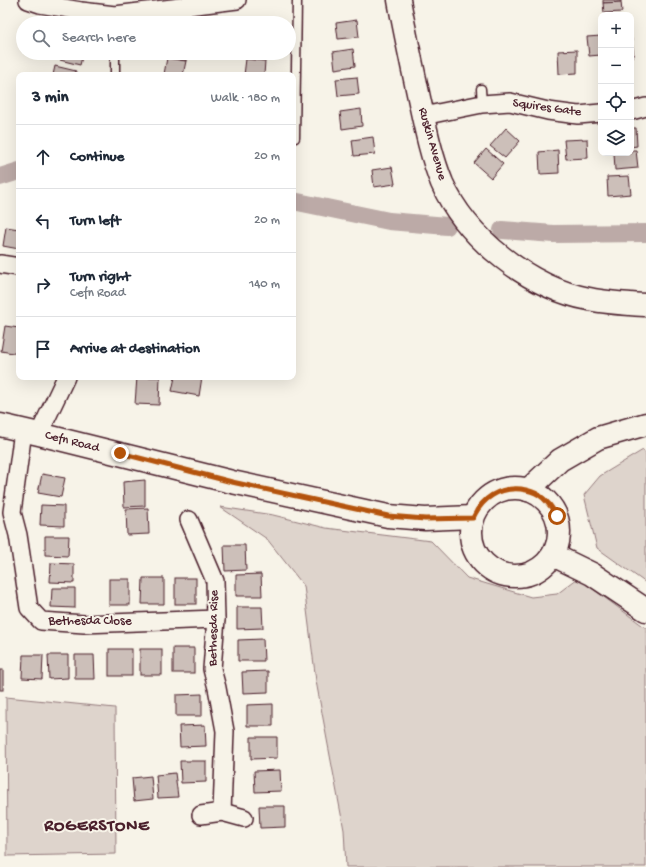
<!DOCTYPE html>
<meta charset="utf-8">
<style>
:root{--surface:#fff;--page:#f2f2f3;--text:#1f2937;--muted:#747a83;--line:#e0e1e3}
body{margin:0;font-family:"Gochi Hand",sans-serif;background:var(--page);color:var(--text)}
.controls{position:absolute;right:12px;top:12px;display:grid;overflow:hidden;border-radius:8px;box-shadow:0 4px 16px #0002}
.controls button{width:36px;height:36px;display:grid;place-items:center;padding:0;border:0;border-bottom:1px solid var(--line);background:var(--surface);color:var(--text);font:20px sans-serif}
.stop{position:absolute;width:12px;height:12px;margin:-9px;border:3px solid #b45309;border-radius:50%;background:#fff}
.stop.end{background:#b45309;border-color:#fff;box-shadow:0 1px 4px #0008}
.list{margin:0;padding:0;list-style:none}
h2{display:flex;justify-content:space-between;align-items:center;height:52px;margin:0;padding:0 16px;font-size:17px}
h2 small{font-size:13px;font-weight:400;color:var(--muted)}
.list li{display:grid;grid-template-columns:26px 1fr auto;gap:12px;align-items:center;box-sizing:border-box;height:64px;padding:0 16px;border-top:1px solid var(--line)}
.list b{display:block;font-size:15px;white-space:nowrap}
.list p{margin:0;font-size:13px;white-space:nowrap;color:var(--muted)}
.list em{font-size:13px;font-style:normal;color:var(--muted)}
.icon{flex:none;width:22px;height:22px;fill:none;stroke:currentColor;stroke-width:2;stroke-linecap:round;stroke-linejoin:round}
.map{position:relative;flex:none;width:646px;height:867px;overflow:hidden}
.search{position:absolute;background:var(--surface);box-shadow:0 4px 16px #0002;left:16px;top:16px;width:280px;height:44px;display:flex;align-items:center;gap:10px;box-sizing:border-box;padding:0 14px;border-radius:22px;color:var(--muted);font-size:15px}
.panel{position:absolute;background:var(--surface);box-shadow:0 4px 16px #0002;left:16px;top:72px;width:280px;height:308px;border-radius:8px}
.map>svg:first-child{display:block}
.green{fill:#ded4cc;stroke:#947a7c}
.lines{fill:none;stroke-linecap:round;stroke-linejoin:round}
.canal{stroke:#bcaaa7;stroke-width:18}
.building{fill:#ccbfb9;stroke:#4a1f2b}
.lane-casing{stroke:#4a1f2b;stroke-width:11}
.street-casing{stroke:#4a1f2b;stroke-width:20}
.secondary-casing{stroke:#4a1f2b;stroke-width:25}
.lane{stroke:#f7f3e8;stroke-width:8}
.street{stroke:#f7f3e8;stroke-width:17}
.secondary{stroke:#f7f3e8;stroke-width:22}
.route{stroke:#b45309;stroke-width:5}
.labels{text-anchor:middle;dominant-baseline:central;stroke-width:4;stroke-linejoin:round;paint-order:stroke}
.street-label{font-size:13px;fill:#4a1f2b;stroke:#f7f3e8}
.district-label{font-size:17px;font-weight:bold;letter-spacing:1px;fill:#4a1f2b;stroke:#f7f3e8}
</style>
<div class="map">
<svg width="646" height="867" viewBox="0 0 646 867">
<rect width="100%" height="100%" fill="#f7f3e8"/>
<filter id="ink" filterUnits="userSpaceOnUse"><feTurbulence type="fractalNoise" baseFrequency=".025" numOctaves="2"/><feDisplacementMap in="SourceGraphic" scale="8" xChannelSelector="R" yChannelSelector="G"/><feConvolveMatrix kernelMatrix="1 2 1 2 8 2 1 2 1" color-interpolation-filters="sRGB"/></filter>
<g filter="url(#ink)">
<g class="green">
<polygon points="643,450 646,455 646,583 597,548 584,495 600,476"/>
<polygon points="220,507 273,515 326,528 431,541 467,578 531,597 557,594 578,578 646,628 646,867 346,867 344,830 316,681 304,586 267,539"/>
<polygon points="6,697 115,708 116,854 7,856"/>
</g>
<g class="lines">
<g class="canal">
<polyline points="0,177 19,171"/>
<polyline points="293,201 389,221 447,226"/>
<polyline points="502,230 553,234 646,233"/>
</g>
</g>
<g class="building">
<polygon points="603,0 621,0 621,2 603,3"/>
<polygon points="621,2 622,12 604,13 603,3"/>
<polygon points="357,20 359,37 338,39 336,23"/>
<polygon points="631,34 634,56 631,57"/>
<polygon points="601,36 601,55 589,56 587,37"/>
<polygon points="353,49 355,66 335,69 333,52"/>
<polygon points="577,50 577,73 559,74 558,51"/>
<polygon points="61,53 83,53 80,65 60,60"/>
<polygon points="167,53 187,53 186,61 167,58"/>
<polygon points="247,53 266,53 265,61 246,59"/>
<polygon points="167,58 186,61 183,75 164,74"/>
<polygon points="246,59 265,61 264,75 244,75"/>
<polygon points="55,66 76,71 75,75 53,75"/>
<polygon points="357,77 359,94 338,96 336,79"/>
<polygon points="361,109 362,126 342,129 340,112"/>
<polygon points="506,128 520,141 505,158 490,146"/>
<polygon points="631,128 636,128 637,146 631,147"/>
<polygon points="373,137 375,154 354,156 352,140"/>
<polygon points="587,139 588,158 566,159 564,140"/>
<polygon points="486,149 503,164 491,178 474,163"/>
<polygon points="558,150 559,173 540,174 539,152"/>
<polygon points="631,150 636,150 638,168 615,170 614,153 631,153"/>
<polygon points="392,167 395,184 374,187 372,170"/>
<polygon points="629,176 631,194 608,196 607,177"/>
<polygon points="6,227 19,229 19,249 3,246"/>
<polygon points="5,326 19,328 19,354 1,351"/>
<polygon points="137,377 160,377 159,405 135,404"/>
<polygon points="175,377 202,377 199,396 172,391"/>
<polygon points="42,474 65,478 61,497 38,493"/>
<polygon points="145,480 145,506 124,507 123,482"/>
<polygon points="41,505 64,506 64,526 40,525"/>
<polygon points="148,508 149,534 127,535 126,509"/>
<polygon points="45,536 69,536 68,556 45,555"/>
<polygon points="224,545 245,545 246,570 225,571"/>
<polygon points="51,563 74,564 74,583 50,582"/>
<polygon points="261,574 262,596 236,596 236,575"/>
<polygon points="143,578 164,578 164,604 142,604"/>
<rect x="175" y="578" width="21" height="26"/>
<rect x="109" y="579" width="21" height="26"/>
<polygon points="52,588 75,588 75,608 51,607"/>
<polygon points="237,607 262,607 263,628 237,629"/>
<polygon points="263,639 264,661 238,661 238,640"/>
<rect x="173" y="648" width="21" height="25"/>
<rect x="109" y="649" width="23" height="27"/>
<rect x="140" y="649" width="22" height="26"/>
<polygon points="23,655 43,655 42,679 22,678"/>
<polygon points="48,655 68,655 68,678 49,679"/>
<polygon points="75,655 94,655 95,679 75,679"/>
<rect x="0" y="670" width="3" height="20"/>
<polygon points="268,671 268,692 243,693 242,672"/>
<polygon points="202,694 202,716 176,716 176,695"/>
<polygon points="273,704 273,726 247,726 247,705"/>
<polygon points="205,725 206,746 180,747 179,726"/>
<polygon points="251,737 277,737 277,758 251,759"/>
<polygon points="180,761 206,761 206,782 181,783"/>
<polygon points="280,770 281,791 255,792 254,771"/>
<polygon points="175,773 178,797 158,798 156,775"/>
<polygon points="151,776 153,799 134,801 132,778"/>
<polygon points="259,806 285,806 285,827 260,828"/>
</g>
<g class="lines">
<g class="lane-casing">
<g id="lane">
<polyline points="115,75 115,53"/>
<polyline points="481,89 482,104"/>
<polyline points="295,138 297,0"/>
</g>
</g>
<g class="street-casing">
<g id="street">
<polyline points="28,0 40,4 81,11 115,15 237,0"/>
<polyline points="631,111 646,107"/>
<polyline points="423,116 482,104 510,102 548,111 578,115 601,113"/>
<polyline points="0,264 19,267"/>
<polyline points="23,431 12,512 18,535 29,608 41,621 84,624 216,619"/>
<polyline points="39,434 66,377"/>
<polyline points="189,520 215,581 216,619 212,669 217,688 225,731 222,812"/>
<polyline points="201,815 222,812 244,818"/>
</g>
</g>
<g class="secondary-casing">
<g id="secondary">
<path d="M399,0C405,33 412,65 419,98C425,126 431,156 442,183C466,238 530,288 589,299C607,303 627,304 646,305"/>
<polyline points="0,425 39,434 232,482 388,516 425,519 473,517"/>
<circle cx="515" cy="532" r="44"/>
<polyline points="528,490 560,460 598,438 646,424"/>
<polyline points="553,555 592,574 646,610"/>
</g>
</g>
<use href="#lane" class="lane"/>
<use href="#street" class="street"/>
<use href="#secondary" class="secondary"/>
</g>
</g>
<g class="lines" filter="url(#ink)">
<path class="route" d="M120,453L232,482L388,516L425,519L473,518C482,498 499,487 521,489C527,490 533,491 539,495C547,500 552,508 557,516"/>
</g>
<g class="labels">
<g class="street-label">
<text transform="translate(547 108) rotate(8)">Squires Gate</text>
<text transform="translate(432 144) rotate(74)">Ruskin Avenue</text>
<text transform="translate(72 442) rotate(14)">Cefn Road</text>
<text x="90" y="621">Bethesda Close</text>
<text transform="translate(214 628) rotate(-89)">Bethesda Rise</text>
</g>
<g class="district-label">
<text x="97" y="827">ROGERSTONE</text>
</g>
</g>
</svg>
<div class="controls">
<button>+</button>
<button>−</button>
<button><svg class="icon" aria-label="locate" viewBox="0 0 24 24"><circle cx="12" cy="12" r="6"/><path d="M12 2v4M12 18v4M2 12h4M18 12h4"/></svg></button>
<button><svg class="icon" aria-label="layers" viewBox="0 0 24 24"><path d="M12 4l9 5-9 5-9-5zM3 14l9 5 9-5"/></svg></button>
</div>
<div class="stop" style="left:557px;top:516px"></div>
<div class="stop end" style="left:120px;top:453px"></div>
<div class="search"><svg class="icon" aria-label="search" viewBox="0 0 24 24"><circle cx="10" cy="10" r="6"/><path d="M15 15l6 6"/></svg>Search here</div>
<section class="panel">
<h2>3 min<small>Walk · 180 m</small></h2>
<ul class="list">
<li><svg class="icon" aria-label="ahead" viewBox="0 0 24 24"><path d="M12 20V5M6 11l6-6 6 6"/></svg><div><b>Continue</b></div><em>20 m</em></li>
<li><svg class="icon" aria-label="left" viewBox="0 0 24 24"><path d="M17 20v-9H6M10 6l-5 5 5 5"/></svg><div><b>Turn left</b></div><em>20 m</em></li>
<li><svg class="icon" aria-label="right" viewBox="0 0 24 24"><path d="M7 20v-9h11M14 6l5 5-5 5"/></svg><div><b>Turn right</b><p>Cefn Road</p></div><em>140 m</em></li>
<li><svg class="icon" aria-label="arrive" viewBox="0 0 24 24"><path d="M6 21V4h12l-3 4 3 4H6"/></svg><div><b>Arrive at destination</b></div></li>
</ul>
</section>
</div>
